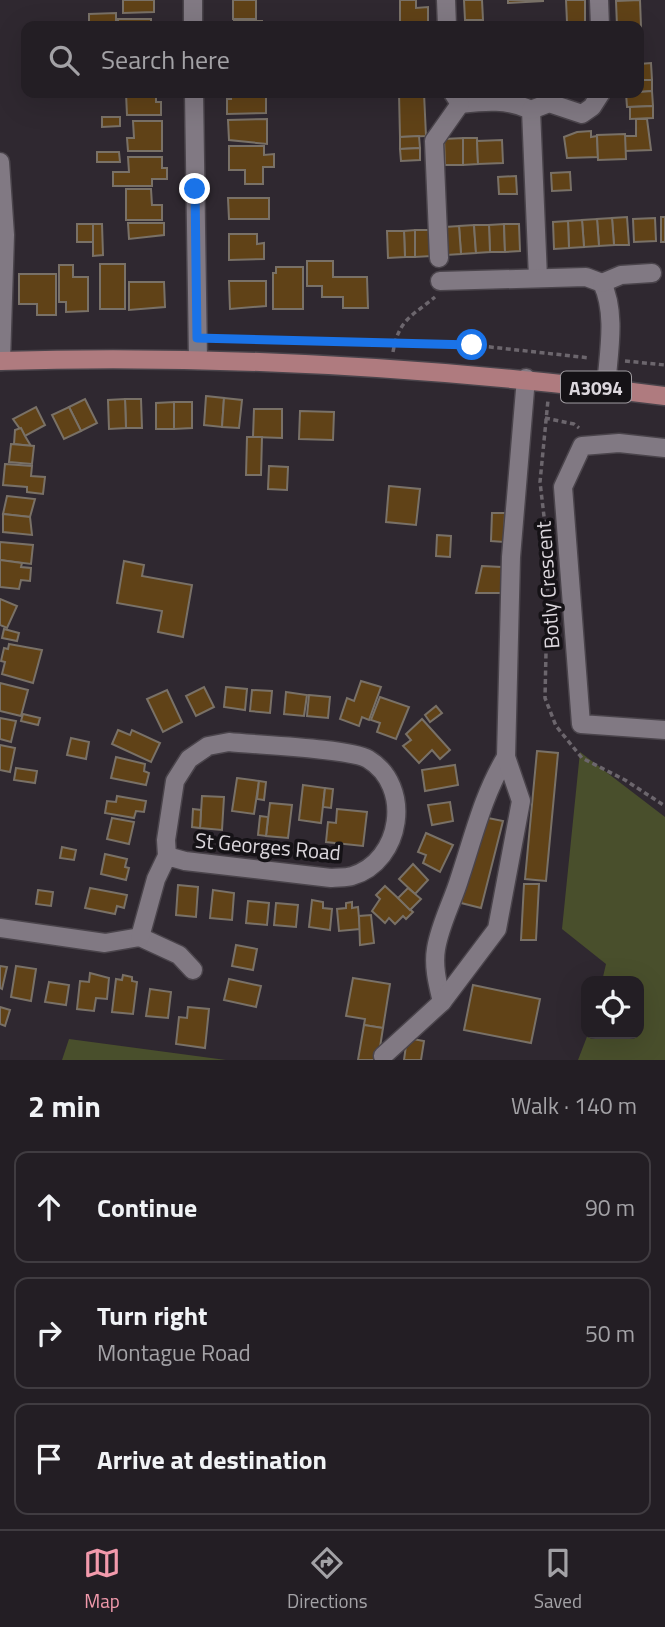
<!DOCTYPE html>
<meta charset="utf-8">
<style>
:root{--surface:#231e24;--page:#2f2b31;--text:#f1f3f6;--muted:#a3a2a6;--line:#403c41;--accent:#f29aac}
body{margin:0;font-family:"Titillium Web",sans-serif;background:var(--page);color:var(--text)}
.controls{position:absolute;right:21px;bottom:21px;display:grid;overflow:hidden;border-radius:14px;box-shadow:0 7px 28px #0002}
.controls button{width:63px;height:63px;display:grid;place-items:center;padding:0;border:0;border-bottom:2px solid var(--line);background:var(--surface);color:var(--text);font:35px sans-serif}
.stop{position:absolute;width:21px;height:21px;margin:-16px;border:5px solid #1a73e8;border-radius:50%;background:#fff}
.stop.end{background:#1a73e8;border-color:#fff;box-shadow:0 2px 7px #0008}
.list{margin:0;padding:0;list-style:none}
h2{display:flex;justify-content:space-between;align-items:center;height:91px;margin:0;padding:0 28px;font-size:30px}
h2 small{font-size:23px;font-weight:400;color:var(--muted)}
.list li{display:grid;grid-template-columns:46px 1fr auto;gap:21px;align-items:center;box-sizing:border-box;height:112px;margin:0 14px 14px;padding:0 14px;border:2px solid var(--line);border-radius:14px}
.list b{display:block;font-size:26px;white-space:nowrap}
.list p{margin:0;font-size:23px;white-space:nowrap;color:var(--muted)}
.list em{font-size:23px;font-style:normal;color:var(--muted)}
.icon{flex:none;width:38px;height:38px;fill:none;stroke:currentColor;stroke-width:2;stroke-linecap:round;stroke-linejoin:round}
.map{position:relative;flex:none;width:665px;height:1060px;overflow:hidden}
.search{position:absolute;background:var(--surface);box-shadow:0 7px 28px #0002;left:21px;right:21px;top:21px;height:77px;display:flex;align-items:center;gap:18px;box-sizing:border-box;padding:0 24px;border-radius:14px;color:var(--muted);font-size:26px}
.sheet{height:469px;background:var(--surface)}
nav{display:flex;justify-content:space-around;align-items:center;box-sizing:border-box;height:98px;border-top:2px solid var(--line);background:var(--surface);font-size:19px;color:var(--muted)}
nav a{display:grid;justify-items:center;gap:4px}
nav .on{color:var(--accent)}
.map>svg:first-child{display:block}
.green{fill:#494f2c}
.building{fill:#604217;stroke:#797167;stroke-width:2}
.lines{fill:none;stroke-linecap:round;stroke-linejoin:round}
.minor-casing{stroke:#4a444b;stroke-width:21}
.major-casing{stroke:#4a444b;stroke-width:21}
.path{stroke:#6c666d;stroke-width:3.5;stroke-dasharray:5 3.5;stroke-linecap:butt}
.minor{stroke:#817983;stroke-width:18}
.major{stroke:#af7b7f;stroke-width:18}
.route{stroke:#1a73e8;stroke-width:9}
.labels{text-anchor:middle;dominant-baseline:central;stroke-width:7;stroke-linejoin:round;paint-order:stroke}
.shield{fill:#151216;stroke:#a09ca1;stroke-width:2}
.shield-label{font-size:19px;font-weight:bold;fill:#dcd7dd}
.street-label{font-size:21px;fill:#dcd7dd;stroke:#151216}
</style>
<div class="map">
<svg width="665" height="1060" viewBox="0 0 665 1060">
<rect width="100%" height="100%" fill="#2f2830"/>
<g class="green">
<polygon points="580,752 665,817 665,1060 578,1060 588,1034 639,1034 639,981 602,981 606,964 562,929"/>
<polygon points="69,1039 226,1060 62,1060"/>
</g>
<g class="building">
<polygon points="123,0 154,0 154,12 123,13"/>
<rect x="233" y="0" width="23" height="19"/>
<polygon points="400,0 416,0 416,8 428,7 428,23 400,23"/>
<polygon points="464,0 482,0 483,20 465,20"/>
<polygon points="508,0 543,0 543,1 508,3"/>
<polygon points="566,0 585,0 585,22 567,22"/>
<polygon points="640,0 641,27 617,26 616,1"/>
<polygon points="116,13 116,24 89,25 89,14"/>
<rect x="118" y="19" width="33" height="7"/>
<rect x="234" y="21" width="28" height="5"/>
<polygon points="639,34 642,34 643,58 639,58"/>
<polygon points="651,63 652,80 639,80 639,64"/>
<polygon points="639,80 652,80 652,91 639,92"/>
<polygon points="652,91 653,106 627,107 626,93"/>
<polygon points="126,93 156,93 156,102 161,102 161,115 127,115"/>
<polygon points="231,93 260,93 260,97 266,97 266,113 227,114 227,99 231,99"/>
<polygon points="399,93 424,93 426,136 400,137"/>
<polygon points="653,106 653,118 630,119 630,107"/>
<polygon points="102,117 120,117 120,126 102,127"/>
<polygon points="267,119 267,144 229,140 228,120"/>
<polygon points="636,119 647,119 651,150 625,151 625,136 636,136"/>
<polygon points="133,121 162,121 162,151 128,151 127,138 134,138"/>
<polygon points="591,131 591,137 597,136 598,157 567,158 564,137 577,132"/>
<polygon points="625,134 626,159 598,160 597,135"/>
<polygon points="419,136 420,148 400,149 400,137"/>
<polygon points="463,138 477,138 478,164 463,165"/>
<polygon points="463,138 463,165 445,165 444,139"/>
<polygon points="502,140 503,163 478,164 477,141"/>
<polygon points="229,146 264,146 264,155 274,154 274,167 263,167 263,184 245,184 245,170 229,170"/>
<polygon points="420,148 420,160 401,161 400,149"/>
<polygon points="97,152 119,152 120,162 97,162"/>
<polygon points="128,157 162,157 162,168 167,168 167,179 152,179 152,186 113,186 113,172 129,172"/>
<polygon points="570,172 571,190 552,191 551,173"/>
<polygon points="516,176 517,194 499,194 498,177"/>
<polygon points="126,189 151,189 152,205 162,205 162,220 126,220"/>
<polygon points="228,198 269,198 269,219 229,219"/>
<polygon points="627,217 629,245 614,245 612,218"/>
<rect x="661" y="217" width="4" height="25"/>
<polygon points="612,218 614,245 599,246 597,219"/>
<polygon points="655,218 656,241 634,242 633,219"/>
<polygon points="597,219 599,246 584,247 582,220"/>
<polygon points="582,220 584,247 569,248 568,221"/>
<polygon points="568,221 569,248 554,249 553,222"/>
<polygon points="128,223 164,223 164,235 129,239"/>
<rect x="77" y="224" width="16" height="18"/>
<polygon points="93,224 102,224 103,255 93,256"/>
<polygon points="504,224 505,252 490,252 489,225"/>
<polygon points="504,224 519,224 520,251 505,252"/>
<polygon points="474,225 476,253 461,254 459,226"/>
<polygon points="474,225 489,225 490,252 476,253"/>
<polygon points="459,226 461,254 446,255 445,227"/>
<polygon points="415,230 415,257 405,257 404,231"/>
<polygon points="415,230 430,230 431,256 415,257"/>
<polygon points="387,231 404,231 405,257 388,258"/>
<polygon points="229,234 257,234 257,244 264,243 264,259 229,260"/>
<polygon points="307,261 333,261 333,277 367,277 368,308 343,308 343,297 322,297 322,286 307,286"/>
<rect x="100" y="264" width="25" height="45"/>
<polygon points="59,265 73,265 73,277 88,277 88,311 66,312 66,302 59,302"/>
<polygon points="276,267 303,267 303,309 273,309 273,273 276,273"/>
<polygon points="19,274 56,274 56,315 37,315 37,304 19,304"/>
<polygon points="229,281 266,281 266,306 230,309"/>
<polygon points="129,282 164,282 165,307 129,310"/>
<polygon points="206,396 224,398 222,427 204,425"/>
<polygon points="224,398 242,400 239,428 222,427"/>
<polygon points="85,399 97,423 81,431 69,407"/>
<polygon points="125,399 141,399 142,428 126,428"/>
<polygon points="125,399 126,428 109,429 108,400"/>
<polygon points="174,402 192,402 192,428 174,429"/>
<polygon points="174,402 174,429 156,429 156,403"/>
<polygon points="36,407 45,425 25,436 13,419"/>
<polygon points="69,407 81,431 64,439 52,415"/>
<polygon points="254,409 282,409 282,438 253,437"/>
<polygon points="300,411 334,412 333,440 299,439"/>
<polygon points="21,428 25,436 31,446 14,444 15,430"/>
<polygon points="247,437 262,437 261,475 246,475"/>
<polygon points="11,444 34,446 32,464 9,462"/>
<polygon points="5,464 32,466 31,476 45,477 43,494 27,492 27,487 3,485"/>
<polygon points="269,466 288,467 287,490 268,489"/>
<polygon points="389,486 420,489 416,525 386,522"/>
<polygon points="7,496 35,499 30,517 3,514"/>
<polygon points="492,513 505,513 504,542 491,541"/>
<polygon points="3,514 30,517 32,535 3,532"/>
<polygon points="437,535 451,536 450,557 436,556"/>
<polygon points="0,542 33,545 31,564 0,560"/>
<polygon points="0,560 22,563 21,567 31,568 30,581 21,580 19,589 0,587"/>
<polygon points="124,561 144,565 142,576 192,585 183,637 158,632 162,611 117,603"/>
<polygon points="482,566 502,567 501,593 476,593"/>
<polygon points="0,599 17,606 7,628 0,625"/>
<polygon points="4,629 19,633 17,641 2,638"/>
<polygon points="9,644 42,650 33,683 2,674 5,662 1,661 4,648 8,649"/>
<polygon points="361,681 381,687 369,720 362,717 359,726 340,719 347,698 354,701"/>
<polygon points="0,683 28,690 21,716 0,711"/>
<polygon points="204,687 214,707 196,716 186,696"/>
<polygon points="226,687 247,689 245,710 224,707"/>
<polygon points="167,690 182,722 163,732 147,699"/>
<polygon points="252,690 272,691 270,713 250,711"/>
<polygon points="286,692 307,695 304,716 284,714"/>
<polygon points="309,695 330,697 328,718 307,716"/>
<polygon points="380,697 409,707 396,739 377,732 380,723 371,720"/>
<polygon points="436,706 442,713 430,722 425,715"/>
<polygon points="23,714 40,718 38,725 21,721"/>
<polygon points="0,718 16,721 11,742 0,739"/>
<polygon points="422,719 450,750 440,759 432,750 419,763 403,746 411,740 406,734"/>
<polygon points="118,730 130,735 132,730 160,743 151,762 112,744"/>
<polygon points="71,738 89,742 86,759 67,755"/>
<polygon points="0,745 15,748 10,772 0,770"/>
<polygon points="537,751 558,753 546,881 525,879"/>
<polygon points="116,757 145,764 144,771 149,773 146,785 111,778"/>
<polygon points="455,765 458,785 425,791 422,770"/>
<polygon points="16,768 37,771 35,783 14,780"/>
<polygon points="237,778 259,781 254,814 232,811"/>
<polygon points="259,781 266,782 264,800 257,799"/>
<polygon points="303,785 325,788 321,823 299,820"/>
<polygon points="325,788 333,789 331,808 323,807"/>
<polygon points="117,796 146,801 144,812 136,811 134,818 105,813 107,801 116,802"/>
<polygon points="202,796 224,797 222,830 200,828"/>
<polygon points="450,802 453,821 432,825 428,805"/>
<polygon points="270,803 292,805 288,838 266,836"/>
<polygon points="193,809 201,810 200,828 192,827"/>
<polygon points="337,809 367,812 363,846 326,842 328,822 336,823"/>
<polygon points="260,816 268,817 266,836 258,835"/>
<polygon points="483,817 503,821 481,908 461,903"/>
<polygon points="112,818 134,822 129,844 107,839"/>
<polygon points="426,833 453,845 440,872 423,863 426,855 418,852"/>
<polygon points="62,847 76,850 74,860 60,858"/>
<polygon points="105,854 127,859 125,867 129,868 126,880 101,874"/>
<polygon points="413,864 428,880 415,894 399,879"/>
<polygon points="524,884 539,884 536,940 521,940"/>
<polygon points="178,885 198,887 196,917 176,915"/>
<polygon points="385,886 413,912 406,919 403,916 395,924 389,918 385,923 372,911 380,899 376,895"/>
<polygon points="90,888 127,895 124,908 117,906 115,914 85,908"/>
<polygon points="408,888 421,899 410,910 398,898"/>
<polygon points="38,890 53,892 51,906 36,904"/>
<polygon points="213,890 234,893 232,920 210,918"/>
<polygon points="312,900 323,902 323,908 332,909 330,930 309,927"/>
<polygon points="248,901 269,903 267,925 246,923"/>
<polygon points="352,902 352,908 358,907 360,929 339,931 337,909 346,908 346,903"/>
<polygon points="276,903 298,905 296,927 274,925"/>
<polygon points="371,915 374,943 360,945 359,916"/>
<polygon points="236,945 257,949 253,970 232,966"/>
<polygon points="0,966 7,967 2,989 0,988"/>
<polygon points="16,966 36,969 31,1001 11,997"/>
<polygon points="90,973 109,978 107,999 96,998 94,1011 77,1009 80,981 89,982"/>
<polygon points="123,975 132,977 132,981 137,982 133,1014 112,1012 116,979 122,980"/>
<polygon points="353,978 390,984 383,1028 364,1025 365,1019 346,1016"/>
<polygon points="229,979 261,986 256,1007 224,1000"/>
<polygon points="49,982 69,985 66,1005 45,1002"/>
<polygon points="473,985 540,999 531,1043 464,1030"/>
<polygon points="150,989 171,992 168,1018 146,1016"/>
<polygon points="0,1007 10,1010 5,1026 0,1024"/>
<polygon points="188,1007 209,1009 205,1048 176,1044 179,1017 187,1018"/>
<polygon points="364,1025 383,1028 378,1060 358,1060"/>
<polygon points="407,1038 424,1041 421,1060 404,1060"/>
</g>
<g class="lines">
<g class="minor-casing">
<g id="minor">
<polyline points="193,0 193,26"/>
<polyline points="446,0 447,26"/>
<polyline points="599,0 600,26"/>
<polyline points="194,93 198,360"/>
<path d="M453,93L460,104C486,101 507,99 531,110L538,278"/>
<polyline points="531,110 549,103 582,114 592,107 601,93"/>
<polyline points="0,162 5,235 1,361"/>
<polyline points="439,258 434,141 460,104"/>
<path d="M440,281L586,277L602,283C617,314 608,355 606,388"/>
<polyline points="602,283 621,275 652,273"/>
<polyline points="665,448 619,443 582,446 563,487 581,724 665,730"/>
<polyline points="0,928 105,943 140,937 179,955 193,970"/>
<path d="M140,937L156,879L167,856L166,840L175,781L189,759L208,746L229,742C256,745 349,748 368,759C413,786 402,861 352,876C346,878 337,877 331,878L185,861L167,856"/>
<path d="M442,1002C438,985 433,967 436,949C440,924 453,901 460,877C474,835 483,795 506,757"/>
<polyline points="383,1056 442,1002 497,929 521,801 506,757 511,557 526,378"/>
</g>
</g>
<g class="major-casing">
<path id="major" d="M0,361C223,354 444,368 665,396"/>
</g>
<g class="path">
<polyline points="217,339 472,345 590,358"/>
<path d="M393,352C399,319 411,317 435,297"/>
<polyline points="625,361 665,365"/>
<polyline points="545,418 574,424 579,428"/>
<polyline points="545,525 540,482 548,400"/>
<polyline points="548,560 545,698 556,726 582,758 625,780 665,806"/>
</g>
<use href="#minor" class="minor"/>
<use href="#major" class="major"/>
</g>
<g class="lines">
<polyline class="route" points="195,189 197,338 472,345"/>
</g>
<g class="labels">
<rect class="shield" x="561" y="371.5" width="70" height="31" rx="5"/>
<g class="shield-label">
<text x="596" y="387">A3094</text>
</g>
<g class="street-label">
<text transform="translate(547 585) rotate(-94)">Botly Crescent</text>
<text transform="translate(268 846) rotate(5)">St Georges Road</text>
</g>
</g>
</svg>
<div class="controls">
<button><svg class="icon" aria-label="locate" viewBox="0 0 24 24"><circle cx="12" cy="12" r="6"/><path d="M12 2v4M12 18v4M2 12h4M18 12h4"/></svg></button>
</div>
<div class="stop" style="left:472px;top:345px"></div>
<div class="stop end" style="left:195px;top:189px"></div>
<div class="search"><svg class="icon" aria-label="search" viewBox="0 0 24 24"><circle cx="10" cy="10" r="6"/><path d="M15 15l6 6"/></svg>Search here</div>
</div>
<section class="sheet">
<h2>2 min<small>Walk · 140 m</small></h2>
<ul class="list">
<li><svg class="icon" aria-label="ahead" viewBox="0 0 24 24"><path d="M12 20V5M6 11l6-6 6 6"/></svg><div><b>Continue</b></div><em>90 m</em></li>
<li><svg class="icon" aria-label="right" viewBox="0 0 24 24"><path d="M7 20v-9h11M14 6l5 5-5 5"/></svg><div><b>Turn right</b><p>Montague Road</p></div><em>50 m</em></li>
<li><svg class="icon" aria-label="arrive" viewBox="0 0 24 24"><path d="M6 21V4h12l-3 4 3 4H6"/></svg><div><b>Arrive at destination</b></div></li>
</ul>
</section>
<nav>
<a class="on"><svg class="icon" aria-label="map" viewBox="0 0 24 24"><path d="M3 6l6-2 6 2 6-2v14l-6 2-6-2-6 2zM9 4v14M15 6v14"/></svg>Map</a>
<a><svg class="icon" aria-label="directions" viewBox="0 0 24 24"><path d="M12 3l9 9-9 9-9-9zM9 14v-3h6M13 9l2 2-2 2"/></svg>Directions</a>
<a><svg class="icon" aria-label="saved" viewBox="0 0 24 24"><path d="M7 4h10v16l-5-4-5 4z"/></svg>Saved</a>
</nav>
